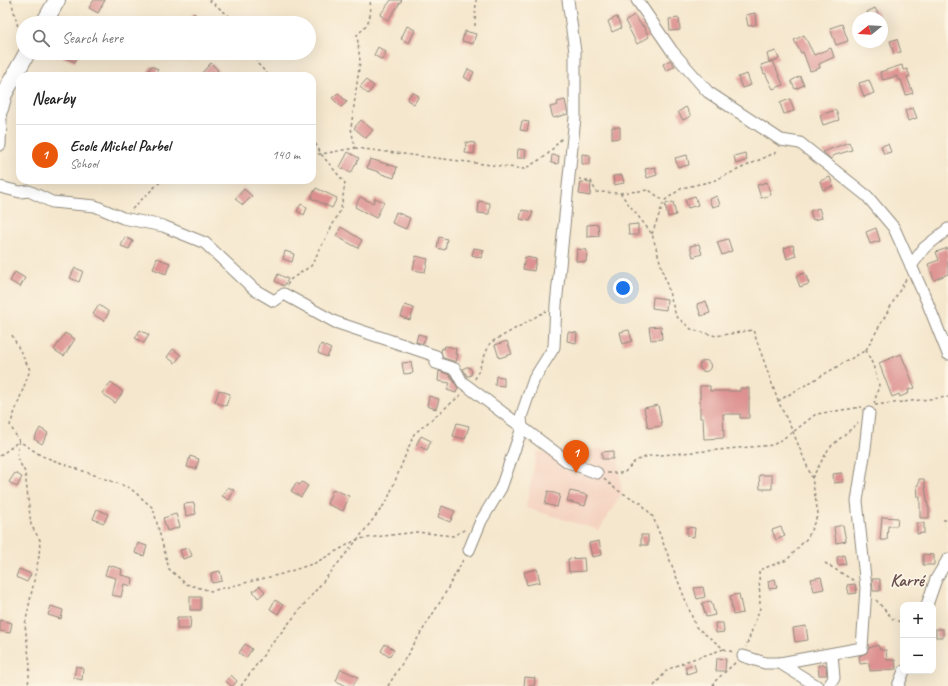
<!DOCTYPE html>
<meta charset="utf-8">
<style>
:root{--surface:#fff;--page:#f2f2f2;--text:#222;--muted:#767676;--line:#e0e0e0;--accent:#ea580c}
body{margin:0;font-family:Caveat,sans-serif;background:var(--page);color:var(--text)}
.controls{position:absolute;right:12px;bottom:12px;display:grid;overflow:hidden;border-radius:8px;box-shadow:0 4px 16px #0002}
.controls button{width:36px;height:36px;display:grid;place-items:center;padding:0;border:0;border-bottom:1px solid var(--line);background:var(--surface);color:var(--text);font:20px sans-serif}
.compass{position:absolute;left:852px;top:12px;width:36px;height:36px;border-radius:50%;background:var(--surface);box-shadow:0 4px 16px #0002;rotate:252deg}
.you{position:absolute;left:623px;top:288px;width:14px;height:14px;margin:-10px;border:3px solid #fff;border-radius:50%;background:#1a73e8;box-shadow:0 0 0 6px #1a73e833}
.badge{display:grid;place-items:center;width:26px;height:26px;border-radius:50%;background:var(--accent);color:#fff;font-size:13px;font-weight:700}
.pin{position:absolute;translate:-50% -33px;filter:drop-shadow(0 1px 2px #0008)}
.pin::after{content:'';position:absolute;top:21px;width:14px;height:12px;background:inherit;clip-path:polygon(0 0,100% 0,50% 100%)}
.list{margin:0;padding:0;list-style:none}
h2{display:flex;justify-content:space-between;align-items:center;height:52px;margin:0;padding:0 16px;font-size:17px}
h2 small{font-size:13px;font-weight:400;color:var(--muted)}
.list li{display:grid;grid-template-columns:26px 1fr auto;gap:12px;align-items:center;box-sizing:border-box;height:60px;padding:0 16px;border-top:1px solid var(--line)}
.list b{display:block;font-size:15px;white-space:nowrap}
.list p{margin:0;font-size:13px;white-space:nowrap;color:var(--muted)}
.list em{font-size:13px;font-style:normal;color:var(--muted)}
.icon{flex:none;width:22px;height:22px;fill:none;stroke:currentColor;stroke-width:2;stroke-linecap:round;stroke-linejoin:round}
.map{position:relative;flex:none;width:948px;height:686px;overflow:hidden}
.search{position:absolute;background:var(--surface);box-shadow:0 4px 16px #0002;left:16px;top:16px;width:300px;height:44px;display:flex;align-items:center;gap:10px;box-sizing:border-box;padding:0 14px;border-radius:22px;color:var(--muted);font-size:15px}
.panel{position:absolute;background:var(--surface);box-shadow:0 4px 16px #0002;left:16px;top:72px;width:300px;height:112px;border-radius:12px}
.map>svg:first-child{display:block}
.built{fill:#f5d3c1}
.building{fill:#dd9190}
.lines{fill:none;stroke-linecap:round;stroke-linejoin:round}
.minor-casing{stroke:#90897c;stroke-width:13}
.secondary-casing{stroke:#90897c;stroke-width:18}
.path{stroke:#90897c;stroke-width:1.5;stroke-dasharray:3 3;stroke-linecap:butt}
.minor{stroke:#fff;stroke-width:11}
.secondary{stroke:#fff;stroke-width:16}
.labels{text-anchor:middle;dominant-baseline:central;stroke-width:3.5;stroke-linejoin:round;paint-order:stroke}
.neighbourhood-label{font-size:17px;font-weight:bold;fill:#694f4e;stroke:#fcf5e5}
</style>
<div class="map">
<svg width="948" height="686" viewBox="0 0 948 686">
<rect width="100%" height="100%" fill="#fcf5e5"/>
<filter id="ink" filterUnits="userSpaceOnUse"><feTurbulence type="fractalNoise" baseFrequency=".025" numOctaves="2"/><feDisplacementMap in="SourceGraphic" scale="8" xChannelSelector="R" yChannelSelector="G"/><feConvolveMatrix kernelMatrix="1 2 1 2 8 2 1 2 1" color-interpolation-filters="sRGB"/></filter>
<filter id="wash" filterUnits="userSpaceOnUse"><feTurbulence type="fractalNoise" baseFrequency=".012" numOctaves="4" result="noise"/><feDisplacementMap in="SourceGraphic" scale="16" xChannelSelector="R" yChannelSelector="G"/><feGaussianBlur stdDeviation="0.9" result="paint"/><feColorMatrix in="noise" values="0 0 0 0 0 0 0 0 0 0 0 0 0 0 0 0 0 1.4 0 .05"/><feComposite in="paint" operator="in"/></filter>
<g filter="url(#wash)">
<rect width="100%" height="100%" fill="#f5e7cd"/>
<polygon class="built" points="617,448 622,494 599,530 526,508 537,452"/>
<g id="blocks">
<g class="building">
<polygon points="94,0 105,0 98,13 89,8"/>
<polygon points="391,0 402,0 388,20 380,15"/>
<polygon points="875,8 880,18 870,18 867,12"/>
<polygon points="194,13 204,23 184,23"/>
<polygon points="755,13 756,25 748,26 746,15"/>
<polygon points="634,15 642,26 643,25 649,37 637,44 625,21"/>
<polygon points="617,17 621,28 612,32 608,21"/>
<polygon points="679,18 680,30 670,31 669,19"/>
<polygon points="842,24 848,41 836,45 830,28"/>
<polygon points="407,26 415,30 409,43 401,39"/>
<polygon points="465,31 476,34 473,44 462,41"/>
<polygon points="804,35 814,55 831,48 834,57 819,64 820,68 810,71 803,52 801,53 794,40"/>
<polygon points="897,39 901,52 894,54 890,41"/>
<polygon points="378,47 386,52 382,60 374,55"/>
<polygon points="776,51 779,59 769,62 767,54"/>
<polygon points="53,53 78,53 75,62"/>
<polygon points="670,60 675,66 666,71 663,64"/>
<polygon points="773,61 783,85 773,89 765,73 764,74 761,65"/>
<polygon points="211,63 218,70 213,76 199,76"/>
<polygon points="902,65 903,70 907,69 910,76 907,77 913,93 906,95 901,80 898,80 897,76 883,80 880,72"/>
<polygon points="151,66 158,69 155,76 146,76"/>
<polygon points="468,69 474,72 470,81 464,77"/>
<polygon points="747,74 751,85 742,88 738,77"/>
<polygon points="800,76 804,85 795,89 791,81"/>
<polygon points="366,80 374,86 368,94 360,87"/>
<polygon points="869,80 874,93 864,97 859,83"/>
<polygon points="412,92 419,96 414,104 407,100"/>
<polygon points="338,93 347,102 341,107 332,98"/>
<polygon points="790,99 794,111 784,114 780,103"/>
<polygon points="565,100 568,114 553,118 550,107 558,105 557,102"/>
<polygon points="686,107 691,116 683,120 678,112"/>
<polygon points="913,108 917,118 908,121 905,110"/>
<polygon points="836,110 839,120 823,125 820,115"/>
<polygon points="361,120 373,130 366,138 354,128"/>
<polygon points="522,121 529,122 527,131 520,130"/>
<polygon points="612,127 620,127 620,138 612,139"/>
<polygon points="466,142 475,143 474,154 465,153"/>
<polygon points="849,142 852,150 832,156 833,158 831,159 823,152"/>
<polygon points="888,144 891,152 884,154 881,146"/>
<polygon points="518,149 526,150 525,158 517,158"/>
<polygon points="348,152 359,158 351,173 340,167"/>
<polygon points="745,153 747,160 736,164 734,156"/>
<polygon points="582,154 590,155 590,164 582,164"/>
<polygon points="552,155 559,156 558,164 551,163"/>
<polygon points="687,155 689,165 678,167 675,158"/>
<polygon points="370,159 397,167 394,178 379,173 379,172 367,168"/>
<polygon points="655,167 657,175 647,178 645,169"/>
<polygon points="622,175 624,183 614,185 613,176"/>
<polygon points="830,177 833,186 823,190 820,181"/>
<polygon points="581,182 591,183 590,196 579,194"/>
<polygon points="767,182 771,195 761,198 757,185"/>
<polygon points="316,188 337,198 332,208 311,198"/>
<polygon points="244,189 252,196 243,205 235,199"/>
<polygon points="695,196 698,205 688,208 685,199"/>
<polygon points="717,196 720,205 712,207 709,199"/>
<polygon points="360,197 373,203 375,198 384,202 376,218 355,207"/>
<polygon points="479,201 490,203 489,214 478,213"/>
<polygon points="673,202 676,215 668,217 665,204"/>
<polygon points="301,204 307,208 304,215 297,211"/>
<polygon points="819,208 822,218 813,220 810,211"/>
<polygon points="522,210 533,212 530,221 520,219"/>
<polygon points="396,212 410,218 406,229 392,223"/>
<polygon points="598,224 599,236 587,237 587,225"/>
<polygon points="638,224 638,235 629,235 628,225"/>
<polygon points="341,227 362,240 358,248 336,236"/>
<polygon points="876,228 880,241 870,244 866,232"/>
<polygon points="125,237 133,241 129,249 121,246"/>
<polygon points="439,237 447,239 445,250 437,248"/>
<polygon points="728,239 732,251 722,255 717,242"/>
<polygon points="699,244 702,254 693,257 690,246"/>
<polygon points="793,245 796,256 787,259 784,248"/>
<polygon points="474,248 484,250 481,258 472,255"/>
<polygon points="948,248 948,274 934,280 928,264 939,260 936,252"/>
<polygon points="577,249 587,250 586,262 576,261"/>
<polygon points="285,251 294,254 292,262 283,259"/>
<polygon points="416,256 428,259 425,272 413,270"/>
<polygon points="525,257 536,259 534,271 523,269"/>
<polygon points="157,258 170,263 166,274 153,269"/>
<polygon points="75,268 83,271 79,282 70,278"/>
<polygon points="15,272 25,278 20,287 10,281"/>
<polygon points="805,273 809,284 800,287 796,276"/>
<polygon points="278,274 288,279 284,286 275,281"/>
<polygon points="653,297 667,299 666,310 652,308"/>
<polygon points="706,301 710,313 701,316 697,304"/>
<polygon points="99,305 109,312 104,321 93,314"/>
<polygon points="405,305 414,308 410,320 401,317"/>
<polygon points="661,326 662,339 651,340 649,327"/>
<polygon points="140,330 149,335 144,343 135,338"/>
<polygon points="629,330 632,341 623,344 620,332"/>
<polygon points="568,332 577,333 576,343 567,341"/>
<polygon points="65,333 75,339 64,356 54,350"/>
<polygon points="418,334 426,336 423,344 416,342"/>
<polygon points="507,341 512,354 499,358 495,345"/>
<polygon points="321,344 331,349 327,357 318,353"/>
<polygon points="445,346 456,348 455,354 458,354 456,362 443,358 441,352 442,348 444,349"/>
<polygon points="173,349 181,355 175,363 167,357"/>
<polygon points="901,354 915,388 908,390 909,393 900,397 899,394 892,397 879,363"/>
<circle cx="705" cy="366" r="5.5"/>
<polygon points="411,362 413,373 404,374 402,363"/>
<polygon points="466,367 469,367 472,371 471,375 469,376 467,376 463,369"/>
<polygon points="439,371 450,375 458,388 456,393 447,390 450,383 438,381"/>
<polygon points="496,376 504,377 504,386 495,385"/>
<polygon points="111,382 123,392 115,403 102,393"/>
<polygon points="700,386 710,386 710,391 740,391 740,388 749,388 749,418 740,418 740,414 723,414 724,438 704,439 703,418 700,418"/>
<polygon points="219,390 230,394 226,406 215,402"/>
<polygon points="429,396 439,399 436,409 427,406"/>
<polygon points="658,405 662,426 648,428 644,408"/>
<polygon points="457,423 469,426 465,439 453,436"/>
<polygon points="40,428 48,433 42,444 34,439"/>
<polygon points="421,436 431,441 427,450 416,445"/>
<polygon points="613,451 613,459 602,459 602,452"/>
<polygon points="190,456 199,459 196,469 187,467"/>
<polygon points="15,473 22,477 17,487 9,482"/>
<polygon points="842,473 843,482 834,483 833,474"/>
<polygon points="759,475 772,475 772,489 760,489"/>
<polygon points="919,479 924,479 928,507 929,507 929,518 920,518 920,497 918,497 917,485 919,484"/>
<polygon points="302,482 308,486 301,497 291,491 296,483 300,485"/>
<polygon points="228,487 234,490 229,500 222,496"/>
<polygon points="333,489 349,496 343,511 327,504"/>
<polygon points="548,491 560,495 557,507 545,504"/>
<polygon points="570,491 588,495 585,506 567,501"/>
<polygon points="194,503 196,514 186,516 184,504"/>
<polygon points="442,506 455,511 450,522 438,517"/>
<polygon points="97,509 108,514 104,523 93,519"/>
<polygon points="176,514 180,527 167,531 163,518"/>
<polygon points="882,517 898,518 897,526 888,526 887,540 880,540"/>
<polygon points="917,523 924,523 924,533 917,534"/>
<polygon points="843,525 846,541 836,543 834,527"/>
<polygon points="687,527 695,528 694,537 687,536"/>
<polygon points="781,527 785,536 776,540 772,530"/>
<rect x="641" y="535" width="7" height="10"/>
<polygon points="599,541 602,555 592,557 589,543"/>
<polygon points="138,543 147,546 144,556 135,553"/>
<polygon points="189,548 192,556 183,559 180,550"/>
<polygon points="923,554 934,555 934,565 923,565"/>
<polygon points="844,555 846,564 838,565 837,557"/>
<polygon points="584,558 585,571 569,572 568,559"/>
<polygon points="108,565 122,569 121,575 133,578 132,586 124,584 121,597 112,595 116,578 105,575"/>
<polygon points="19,569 31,574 27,582 16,577"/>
<polygon points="537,569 540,582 527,585 524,572"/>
<polygon points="220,571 222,581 212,583 211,573"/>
<polygon points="821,577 824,589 814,591 811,579"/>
<polygon points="775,579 777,588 769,589 768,581"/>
<polygon points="872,579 880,579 880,591 873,591"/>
<polygon points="855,584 857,593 849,594 847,585"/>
<polygon points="260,586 265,592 258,598 253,591"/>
<polygon points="703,587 705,597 697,599 694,588"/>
<polygon points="739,594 743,613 733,615 730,596"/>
<rect x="190" y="597" width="11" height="13"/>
<polygon points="275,600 283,605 278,614 270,609"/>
<polygon points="711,601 715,615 706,617 702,603"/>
<polygon points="51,606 63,610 61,619 48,615"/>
<polygon points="177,617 191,617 190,629 177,629"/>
<polygon points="0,620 12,623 10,633 0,631"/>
<polygon points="715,623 723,623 724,632 716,633"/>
<polygon points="806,626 808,640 795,642 793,628"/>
<rect x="936" y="629" width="7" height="8"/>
<polygon points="245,644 252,649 246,658 239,653"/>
<polygon points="385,644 394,650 389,657 381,651"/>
<polygon points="878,645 880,650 886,650 887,660 895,660 896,669 870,671 869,663 860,664 859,656 866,653 869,648"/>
<polygon points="717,658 726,659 725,671 716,671"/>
<polygon points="694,664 696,671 687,674 685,667"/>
<polygon points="818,665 826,665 827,675 819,675"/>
<polygon points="76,666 83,668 82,680 74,678"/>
<polygon points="341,669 358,677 353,686 347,686 336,681"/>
<polygon points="231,675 237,681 233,686 231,686 226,681"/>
<polygon points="525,677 535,678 534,686 524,686"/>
</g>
</g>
</g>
<g filter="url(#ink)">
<use href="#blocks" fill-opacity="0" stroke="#90897c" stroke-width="1"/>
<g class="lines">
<g class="minor-casing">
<g id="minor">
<polyline points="637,0 672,51 708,92 781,140 800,143 867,196 894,228 926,299 948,354"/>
<polyline points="0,110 1,120 0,145"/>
<polyline points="0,187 20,192 29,191 52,202 95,206 123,218 163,226 205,243 255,290 274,301 284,294 335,322 436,356 436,363 455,369 462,382 568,462 597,473"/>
<polyline points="911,266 924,248 948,229"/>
<polyline points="469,550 481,521 501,488 522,428 521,417 534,379 554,347 556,305 575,117 575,52 568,0"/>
<polyline points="927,605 936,579 948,559"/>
<polyline points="743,656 765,663 780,663 817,686"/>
<polyline points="780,663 862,648 866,588 857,501 865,449 869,413"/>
<polyline points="829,686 834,678 832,654"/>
<polyline points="898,686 904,671"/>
</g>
</g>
<g class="secondary-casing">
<g id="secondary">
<polyline points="44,23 57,0"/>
<polyline points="0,109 4,94 27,53"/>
</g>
</g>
<g class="path">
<polyline points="11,0 22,43"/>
<polyline points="209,0 238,23"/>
<polyline points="475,26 476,0"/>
<polyline points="253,53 258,64 269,76"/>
<polyline points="355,148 524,169 546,156 563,137"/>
<path d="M312,154H321L355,148L351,128L360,61L357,35C369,24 372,17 370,0"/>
<polyline points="579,179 591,181 596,192 620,193 652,234 676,316 691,329 716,336 753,330 778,401 793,432 812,478 818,514 808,537 787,560 759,570 760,608 746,647"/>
<polyline points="620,193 649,190 664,201"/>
<polyline points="132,209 162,180"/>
<polyline points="652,234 664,201 682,188 713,181 779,151"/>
<polyline points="287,285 291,279 311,266 341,209 345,183 321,154 312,137"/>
<polyline points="12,335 30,370 10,425 19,441 42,456 130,488 153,508 169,569 186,584 211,591 282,574 315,563 358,539 417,532 453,536 466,529"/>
<polyline points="866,350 873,365 879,385 874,404"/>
<polyline points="475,379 490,343 546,311"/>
<polyline points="778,401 866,350 906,279"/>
<polyline points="875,405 948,397"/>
<polyline points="19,441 17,458 25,472 31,525 40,540 39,556 25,625 30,666 28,686"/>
<polyline points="0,456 19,441"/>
<polyline points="607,473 624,473 635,461 649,456 773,445 793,432 816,414 862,407"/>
<polyline points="812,478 829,448 858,423"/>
<polyline points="604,479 617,490 641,503 653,517 696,627 724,649 733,652"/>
<polyline points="943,520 948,520"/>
<polyline points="825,563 856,582"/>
<polyline points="876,600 893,619 903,623"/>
<polyline points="241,686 270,646 358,539 387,501 414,434 462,394"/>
<polyline points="388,686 442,599 464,558"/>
<polyline points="654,686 667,670 687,661 724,649"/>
<polyline points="714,686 713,683 736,662"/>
</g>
<use href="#minor" class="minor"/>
<use href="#secondary" class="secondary"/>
</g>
</g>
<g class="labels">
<g class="neighbourhood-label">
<text x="907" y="580">Karré</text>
</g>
</g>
</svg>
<div class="controls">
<button>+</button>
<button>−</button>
</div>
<svg class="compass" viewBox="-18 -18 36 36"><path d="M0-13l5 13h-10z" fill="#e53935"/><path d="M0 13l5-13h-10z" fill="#767676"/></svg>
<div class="you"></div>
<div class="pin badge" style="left:576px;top:473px">1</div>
<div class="search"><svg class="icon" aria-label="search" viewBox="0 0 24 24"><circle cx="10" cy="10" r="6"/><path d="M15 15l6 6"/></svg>Search here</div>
<section class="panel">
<h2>Nearby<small></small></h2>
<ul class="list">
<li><span class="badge">1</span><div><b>Ecole Michel Parbel</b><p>School</p></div><em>140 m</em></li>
</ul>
</section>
</div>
